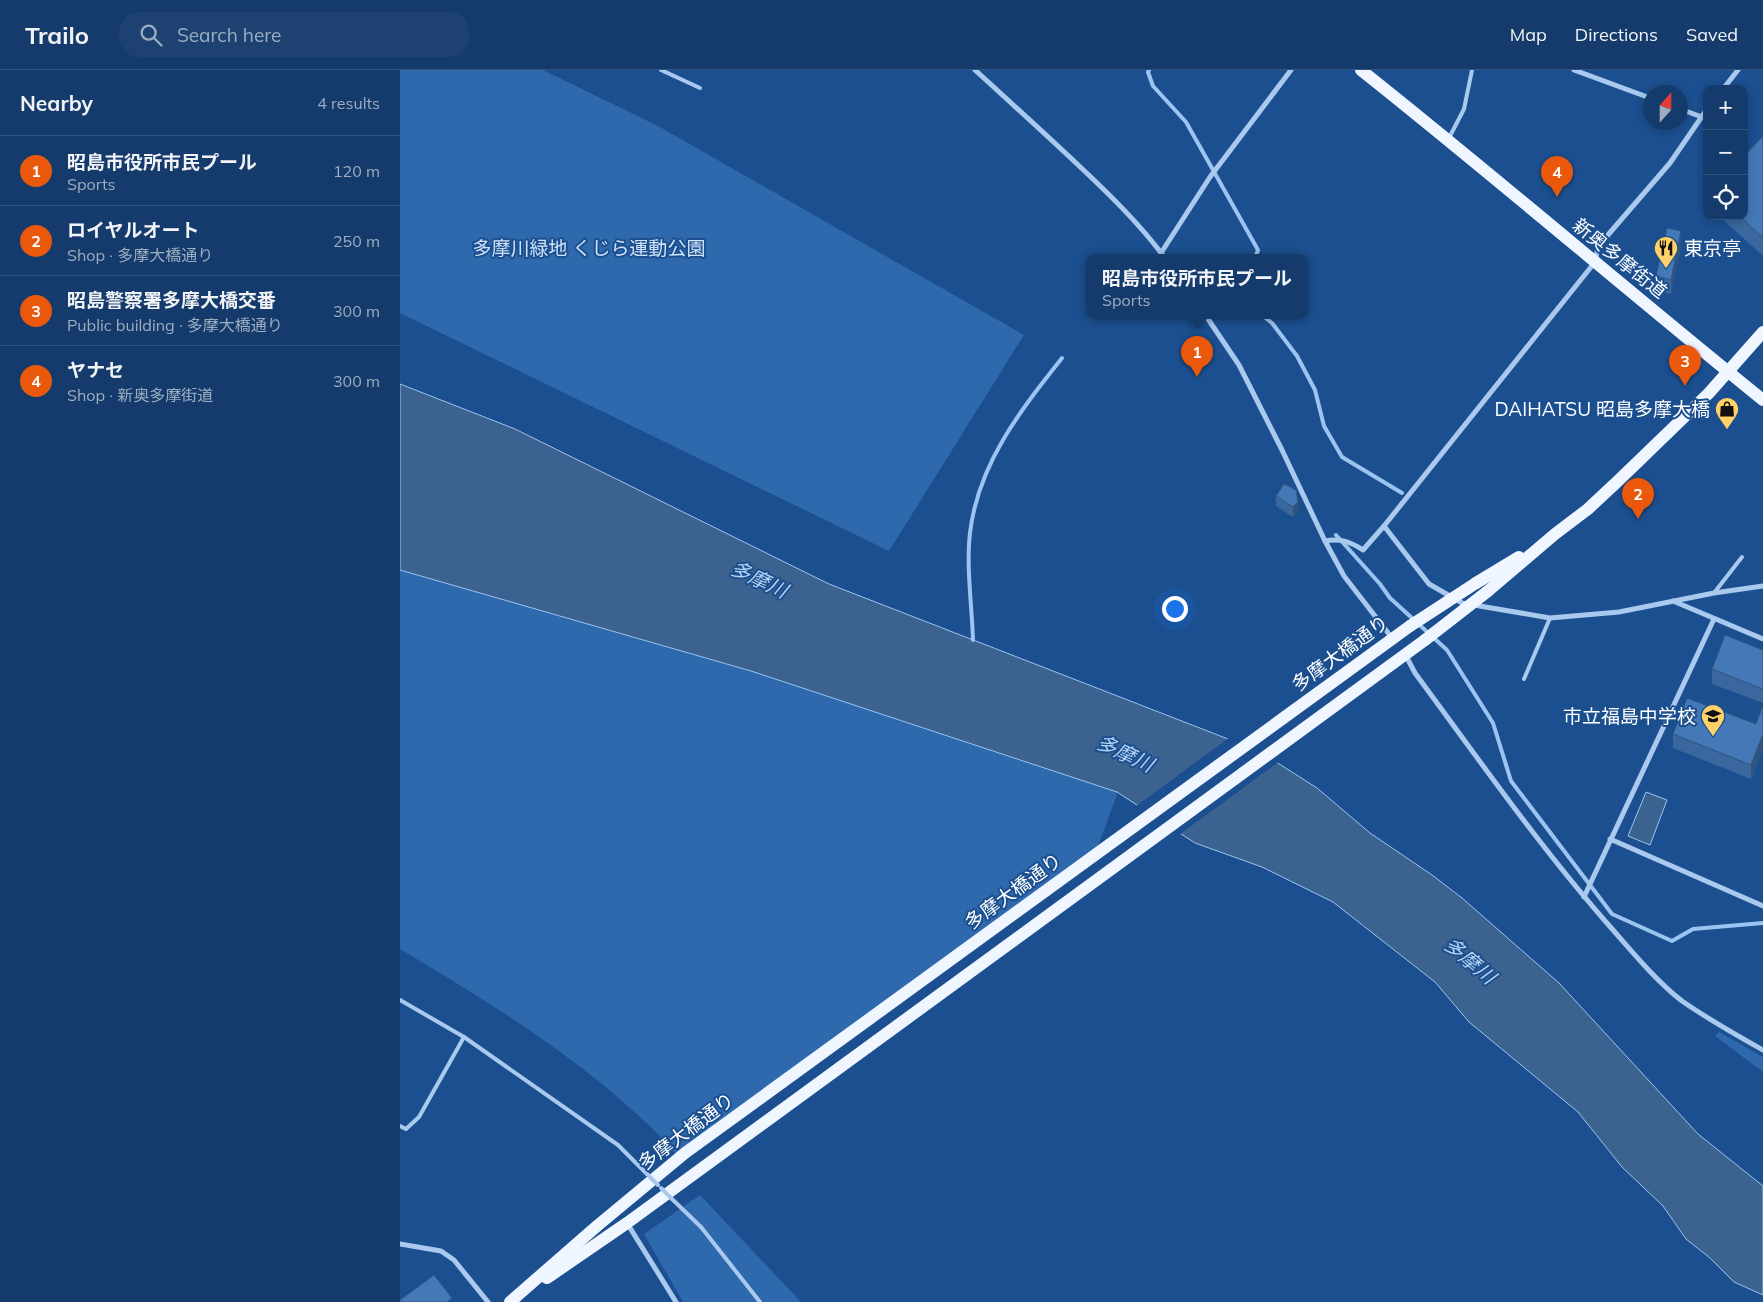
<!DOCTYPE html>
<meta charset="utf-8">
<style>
:root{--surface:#143b6b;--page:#1d4271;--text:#f1f3f6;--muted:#9dadc1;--line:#33557e;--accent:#ea580c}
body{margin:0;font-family:Mulish,"Noto Sans JP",sans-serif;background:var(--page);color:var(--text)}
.controls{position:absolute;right:15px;top:15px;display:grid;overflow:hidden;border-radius:10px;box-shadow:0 2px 8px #0003}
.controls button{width:45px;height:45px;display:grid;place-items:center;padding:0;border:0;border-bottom:1px solid var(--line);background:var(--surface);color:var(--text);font:25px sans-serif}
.compass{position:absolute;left:1243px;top:15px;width:45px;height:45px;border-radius:50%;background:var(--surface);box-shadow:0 2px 8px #0003;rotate:21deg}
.you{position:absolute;left:774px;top:538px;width:18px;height:18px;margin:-12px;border:4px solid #fff;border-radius:50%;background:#1a73e8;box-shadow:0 0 0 8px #1a73e833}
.badge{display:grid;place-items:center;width:32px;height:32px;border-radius:50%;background:var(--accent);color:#fff;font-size:16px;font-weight:700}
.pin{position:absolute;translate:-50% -41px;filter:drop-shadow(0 1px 2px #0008)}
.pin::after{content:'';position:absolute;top:26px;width:18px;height:15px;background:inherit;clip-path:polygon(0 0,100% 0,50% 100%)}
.popup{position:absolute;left:686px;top:184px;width:222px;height:65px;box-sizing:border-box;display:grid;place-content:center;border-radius:10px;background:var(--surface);filter:drop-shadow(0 1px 4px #0005);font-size:16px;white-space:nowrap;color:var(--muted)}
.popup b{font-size:19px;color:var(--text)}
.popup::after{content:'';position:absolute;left:50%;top:100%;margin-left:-10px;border:10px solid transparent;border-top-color:var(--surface)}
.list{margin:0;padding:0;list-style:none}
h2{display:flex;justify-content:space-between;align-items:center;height:65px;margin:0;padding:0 20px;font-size:21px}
h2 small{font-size:16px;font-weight:400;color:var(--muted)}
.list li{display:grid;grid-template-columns:32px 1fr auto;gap:15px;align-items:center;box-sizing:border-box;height:70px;padding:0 20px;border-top:1px solid var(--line)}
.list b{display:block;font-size:19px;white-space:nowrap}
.list p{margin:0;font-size:16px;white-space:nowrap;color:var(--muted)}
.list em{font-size:16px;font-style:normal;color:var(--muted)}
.icon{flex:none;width:28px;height:28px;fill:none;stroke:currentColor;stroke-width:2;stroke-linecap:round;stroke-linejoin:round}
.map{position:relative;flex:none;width:1363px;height:1232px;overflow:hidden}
header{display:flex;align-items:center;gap:30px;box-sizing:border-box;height:70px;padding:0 25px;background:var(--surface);border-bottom:1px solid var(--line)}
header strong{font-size:24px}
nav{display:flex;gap:28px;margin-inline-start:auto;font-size:18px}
.search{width:350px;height:45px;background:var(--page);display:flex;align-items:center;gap:12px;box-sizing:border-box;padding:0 18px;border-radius:20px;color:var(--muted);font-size:19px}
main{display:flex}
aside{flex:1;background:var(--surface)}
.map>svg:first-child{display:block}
.green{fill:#2e69ad}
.water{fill:#3c6290;stroke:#9cc4f0}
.pier{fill:#1b4f8f}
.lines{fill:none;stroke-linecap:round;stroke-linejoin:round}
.stream{stroke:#9cc4f0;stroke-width:4}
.service{stroke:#a9c9ee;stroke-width:4}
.minor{stroke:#a9c9ee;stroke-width:5}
.primary{stroke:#f0f6ff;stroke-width:12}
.service-bridge{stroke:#a9c9ee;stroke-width:4}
.primary-bridge{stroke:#f0f6ff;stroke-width:12}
.wall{fill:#3a679d}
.shaded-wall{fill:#305480}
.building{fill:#4478b7;stroke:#305480}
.labels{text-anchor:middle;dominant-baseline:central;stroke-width:4;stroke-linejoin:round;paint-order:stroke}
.park-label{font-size:19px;fill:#cfe3fa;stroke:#1b4f8f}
.poi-label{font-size:19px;fill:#fff;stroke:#1b4f8f;text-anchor:end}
.street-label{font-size:19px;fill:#fff;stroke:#1b4f8f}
.water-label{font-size:20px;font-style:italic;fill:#b5d3f5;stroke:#1b4f8f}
</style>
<header>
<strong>Trailo</strong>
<div class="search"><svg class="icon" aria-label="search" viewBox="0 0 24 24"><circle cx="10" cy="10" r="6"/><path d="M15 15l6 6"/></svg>Search here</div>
<nav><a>Map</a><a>Directions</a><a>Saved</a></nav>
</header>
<main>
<aside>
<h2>Nearby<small>4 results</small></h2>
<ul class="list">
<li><span class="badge">1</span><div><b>昭島市役所市民プール</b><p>Sports</p></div><em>120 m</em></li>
<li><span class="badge">2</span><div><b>ロイヤルオート</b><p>Shop · 多摩大橋通り</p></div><em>250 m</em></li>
<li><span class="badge">3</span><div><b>昭島警察署多摩大橋交番</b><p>Public building · 多摩大橋通り</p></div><em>300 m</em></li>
<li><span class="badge">4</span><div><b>ヤナセ</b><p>Shop · 新奥多摩街道</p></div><em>300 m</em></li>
</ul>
</aside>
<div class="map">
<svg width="1363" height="1232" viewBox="0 0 1363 1232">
<rect width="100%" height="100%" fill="#1b4f8f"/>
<g class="green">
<polygon points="0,0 143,0 260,57 624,265 489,481 0,243"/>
<path d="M0,500L351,601L718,722L695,784L279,1088C258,1062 234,1041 208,1019C144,966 72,922 0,879Z"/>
<polygon points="1319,962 1363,987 1363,1002 1315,966"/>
<polygon points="300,1125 401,1232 283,1232 244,1164"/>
</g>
<g class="water">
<polygon points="0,314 115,359 429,514 859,681 917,718 970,763 1032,805 1062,828 1159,913 1298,1064 1363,1116 1363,1225 1334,1212 1310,1188 1286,1169 1263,1136 1222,1097 1178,1042 1069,952 1035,912 933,832 862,797 795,773 717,722 351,601 0,500"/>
<polygon points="1246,722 1267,730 1250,775 1228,766"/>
</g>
<polygon class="pier" points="830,667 860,679 880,691 779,765 735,737"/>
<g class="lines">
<g class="stream">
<polyline points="749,0 748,2 753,16 786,52 858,180 855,188"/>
<polyline points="863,246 872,253 897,286 915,320 924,356 942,387 1002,423"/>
<polyline points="936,465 980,514 990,528 1047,580 1093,653 1111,711 1212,844 1272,871 1293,859 1363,853"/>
<path d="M573,570C572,537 566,496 570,463C578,394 620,341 662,288"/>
</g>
<g class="service">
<polyline points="261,0 300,18"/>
<polyline points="1049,68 1064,39 1072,0"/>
<polyline points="1314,523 1342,487"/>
<polyline points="1124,609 1150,548"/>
<polyline points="0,930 64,967 19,1047 6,1059 0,1056"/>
<polyline points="64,967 218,1075 247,1104"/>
<polyline points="272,1129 301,1157 360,1232"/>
</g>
<g class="minor">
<path d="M575,0C609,31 643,62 676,93C708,123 739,153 765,188"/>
<polyline points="1174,0 1250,28"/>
<polyline points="1323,19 1338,0"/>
<polyline points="1280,39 1302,47"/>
<polyline points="761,183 810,107 891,0"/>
<polyline points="806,246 839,295 882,380 925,471 944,506 992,568"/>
<polyline points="984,456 1195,192 1198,177 1201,173 1270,93 1307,39"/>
<path d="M925,471C940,468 951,472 963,480L984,456L1029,514L1062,533L1150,548L1219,542L1314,523L1363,516"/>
<polyline points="1273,531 1363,569"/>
<path d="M1005,584L1015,603C1077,687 1137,773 1206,852C1230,879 1254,909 1282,931C1308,949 1336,965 1363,980"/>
<polyline points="1210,769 1363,836"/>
<polyline points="1184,827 1314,549"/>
<polyline points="227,1153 276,1232"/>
<polyline points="0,1174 41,1181 54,1190 88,1232"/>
</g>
<g class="primary">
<path d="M961,0C1097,108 1228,221 1363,330"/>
<polyline points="1076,513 1119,487"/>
<polyline points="1088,521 1155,464 1188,439 1219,410 1309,323 1363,262"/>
<polyline points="147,1208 227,1153 1025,570"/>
<polyline points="110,1232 197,1156 285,1083 1010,556"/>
</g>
<g class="service-bridge">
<polyline points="247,1104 258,1115"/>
<polyline points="261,1118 272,1129"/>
</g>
<g class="primary-bridge">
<polyline points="1010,556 1076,513"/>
<polyline points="1025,570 1088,521"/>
</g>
</g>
<g class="wall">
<polygon points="1363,66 1363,186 1319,146 1344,146"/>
<polygon points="1281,176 1271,224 1256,221 1256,206"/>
<polygon points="884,414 898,442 893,447 876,436 876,426"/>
<polygon points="1363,580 1363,633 1312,614 1312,599"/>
<polygon points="1363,635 1363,679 1351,709 1273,678 1273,664 1356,654"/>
</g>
<g class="shaded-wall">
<polygon points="1281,161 1281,176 1271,224 1271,210"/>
<polygon points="898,432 898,442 893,447 893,437"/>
<polygon points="1363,664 1363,679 1351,709 1351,695"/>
</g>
<g class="building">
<polygon points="1363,66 1363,168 1340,146 1344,146 1344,86"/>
<polygon points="1267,158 1281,161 1271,210 1256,206"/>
<polygon points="884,414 896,420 898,432 893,437 876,426"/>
<polygon points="1325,565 1363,580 1363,619 1312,599"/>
<polygon points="1287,628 1356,654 1363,635 1363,664 1351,695 1273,664"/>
<polygon points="34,1205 52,1228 47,1232 0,1232 0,1230"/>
</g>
<defs>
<g id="restaurant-pin" transform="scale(1.25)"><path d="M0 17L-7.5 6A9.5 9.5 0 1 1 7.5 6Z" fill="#ffd166" stroke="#1b4f8f"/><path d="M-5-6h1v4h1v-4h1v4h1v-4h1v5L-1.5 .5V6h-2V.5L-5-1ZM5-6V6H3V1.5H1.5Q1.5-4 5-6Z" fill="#111"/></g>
<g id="shop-pin" transform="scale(1.25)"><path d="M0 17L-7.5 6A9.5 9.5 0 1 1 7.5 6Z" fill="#ffd166" stroke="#1b4f8f"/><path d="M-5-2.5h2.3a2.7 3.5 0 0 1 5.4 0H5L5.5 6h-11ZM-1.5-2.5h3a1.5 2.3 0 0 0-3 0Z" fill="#111"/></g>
<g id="school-pin" transform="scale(1.25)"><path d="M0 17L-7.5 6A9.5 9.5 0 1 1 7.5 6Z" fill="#ffd166" stroke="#1b4f8f"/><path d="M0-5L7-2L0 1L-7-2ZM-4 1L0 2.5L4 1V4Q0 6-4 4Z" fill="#111"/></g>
</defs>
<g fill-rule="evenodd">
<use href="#restaurant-pin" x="1266" y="178"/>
<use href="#shop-pin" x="1327" y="339"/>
<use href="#school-pin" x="1313" y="646"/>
</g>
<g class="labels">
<g class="park-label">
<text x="189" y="178">多摩川緑地 くじら運動公園</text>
</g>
<g class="poi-label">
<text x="1284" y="178" text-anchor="start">東京亭</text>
<text x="1310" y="339">DAIHATSU 昭島多摩大橋</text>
<text x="1296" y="646">市立福島中学校</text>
</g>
<g class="street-label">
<text transform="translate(1220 188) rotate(39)">新奥多摩街道</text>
<text transform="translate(940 583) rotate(-36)">多摩大橋通り</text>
<text transform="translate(613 821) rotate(-36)">多摩大橋通り</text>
<text transform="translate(286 1061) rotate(-37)">多摩大橋通り</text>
</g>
<g class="water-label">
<text transform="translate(359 509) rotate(25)">多摩川</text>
<text transform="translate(725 683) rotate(25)">多摩川</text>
<text transform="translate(1070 890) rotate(40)">多摩川</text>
</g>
</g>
</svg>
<div class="controls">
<button>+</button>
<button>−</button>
<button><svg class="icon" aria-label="locate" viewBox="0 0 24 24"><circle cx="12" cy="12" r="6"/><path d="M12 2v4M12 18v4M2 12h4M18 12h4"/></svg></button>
</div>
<svg class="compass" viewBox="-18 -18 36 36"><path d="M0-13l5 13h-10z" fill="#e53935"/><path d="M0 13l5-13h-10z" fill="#9dadc1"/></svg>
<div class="you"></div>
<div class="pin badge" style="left:797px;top:307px">1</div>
<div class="popup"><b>昭島市役所市民プール</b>Sports</div>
<div class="pin badge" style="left:1238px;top:449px">2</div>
<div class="pin badge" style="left:1285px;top:316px">3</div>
<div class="pin badge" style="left:1157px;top:127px">4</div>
</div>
</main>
